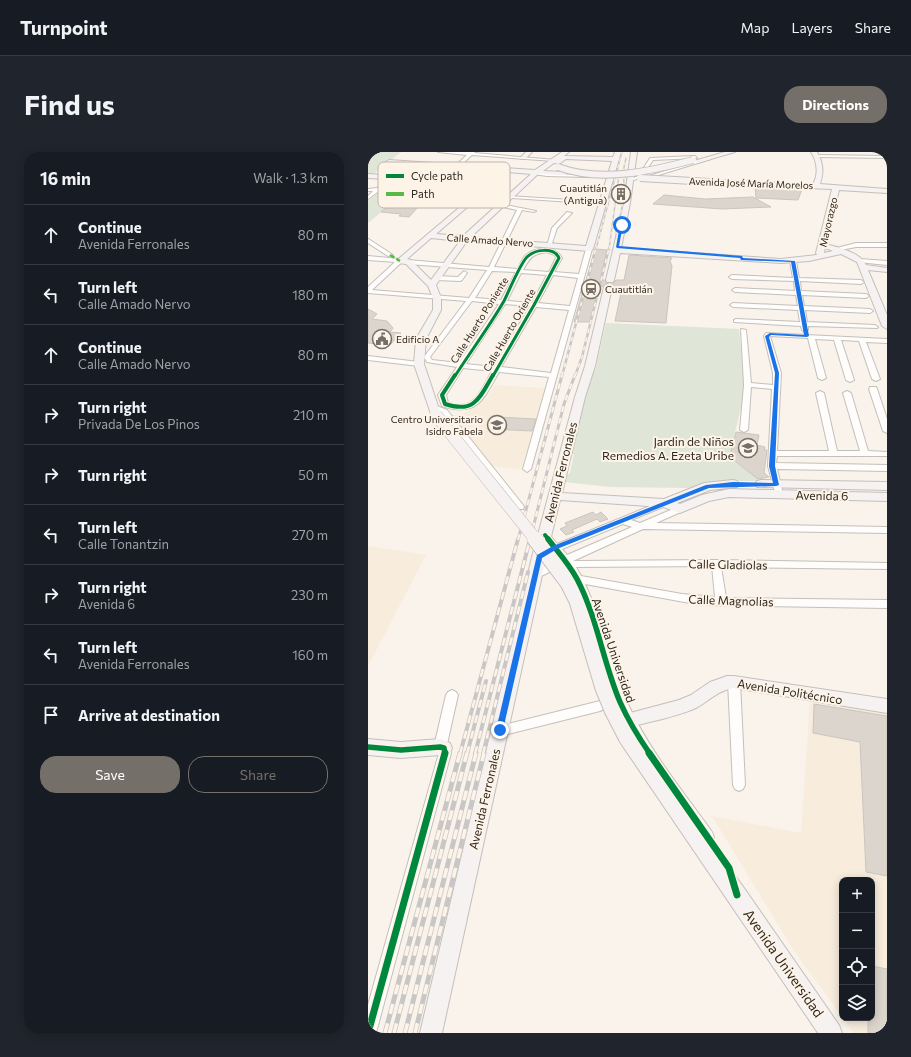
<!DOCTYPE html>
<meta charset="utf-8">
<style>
:root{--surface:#171b24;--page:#20242c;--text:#f1f3f6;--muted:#9ea1a6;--line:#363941;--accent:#746f69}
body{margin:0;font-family:Commissioner,sans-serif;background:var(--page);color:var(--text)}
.controls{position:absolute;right:12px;bottom:12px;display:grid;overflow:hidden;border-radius:8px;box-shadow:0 2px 10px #0003}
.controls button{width:36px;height:36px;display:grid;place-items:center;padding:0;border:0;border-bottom:1px solid var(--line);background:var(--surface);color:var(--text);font:20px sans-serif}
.stop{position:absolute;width:12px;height:12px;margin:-9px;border:3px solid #1a73e8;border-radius:50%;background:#fff}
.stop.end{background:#1a73e8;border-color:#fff;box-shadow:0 1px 4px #0008}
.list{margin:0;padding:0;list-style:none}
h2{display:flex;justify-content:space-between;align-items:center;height:52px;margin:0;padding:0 16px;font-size:17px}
h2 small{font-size:13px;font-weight:400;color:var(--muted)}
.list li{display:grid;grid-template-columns:26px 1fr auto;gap:12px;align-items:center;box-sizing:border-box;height:60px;padding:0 16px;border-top:1px solid var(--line)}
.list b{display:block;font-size:15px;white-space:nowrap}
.list p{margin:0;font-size:13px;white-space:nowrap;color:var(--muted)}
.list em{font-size:13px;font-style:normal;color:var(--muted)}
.actions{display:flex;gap:8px;padding:12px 16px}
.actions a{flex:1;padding:9px 0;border:1px solid var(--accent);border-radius:16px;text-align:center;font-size:14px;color:var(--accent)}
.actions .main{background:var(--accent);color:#fff}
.icon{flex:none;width:22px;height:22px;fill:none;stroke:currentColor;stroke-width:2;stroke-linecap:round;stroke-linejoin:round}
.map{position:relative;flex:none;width:519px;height:881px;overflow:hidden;border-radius:16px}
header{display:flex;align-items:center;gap:24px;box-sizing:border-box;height:56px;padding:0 20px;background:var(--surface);border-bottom:1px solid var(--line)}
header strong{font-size:19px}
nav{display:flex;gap:22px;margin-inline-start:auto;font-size:14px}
.intro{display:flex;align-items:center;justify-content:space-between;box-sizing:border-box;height:96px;padding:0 24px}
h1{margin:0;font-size:28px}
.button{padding:10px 18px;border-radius:16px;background:var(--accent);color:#fff;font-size:14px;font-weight:700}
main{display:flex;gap:24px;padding:0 24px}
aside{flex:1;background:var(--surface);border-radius:16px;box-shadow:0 2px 10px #0003}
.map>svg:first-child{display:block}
.built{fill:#f8ecdd}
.green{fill:#dfe5d7}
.building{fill:#dcd5cd;stroke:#cac5bf}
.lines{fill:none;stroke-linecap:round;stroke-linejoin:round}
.street-casing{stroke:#c4bfb9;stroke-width:2}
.secondary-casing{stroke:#c4bfb9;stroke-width:2}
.street{fill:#fefdfc;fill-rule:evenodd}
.secondary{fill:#f6f2f1;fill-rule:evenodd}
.rail-far4-casing{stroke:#c9c7c5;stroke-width:1.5}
.rail-far3-casing{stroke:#c9c7c5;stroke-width:2.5}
.rail-far2-casing{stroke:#c9c7c5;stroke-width:3}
.rail-far1-casing{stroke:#c9c7c5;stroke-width:4}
.rail-casing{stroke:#c9c7c5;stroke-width:5}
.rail-far4{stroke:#fef3e7;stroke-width:1;stroke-dasharray:3.5;stroke-linecap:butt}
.rail-far3{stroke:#fef3e7;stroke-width:1.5;stroke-dasharray:4.5;stroke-linecap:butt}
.rail-far2{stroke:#fef3e7;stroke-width:2;stroke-dasharray:6;stroke-linecap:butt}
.rail-far1{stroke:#fef3e7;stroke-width:2.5;stroke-dasharray:8;stroke-linecap:butt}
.rail{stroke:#fef3e7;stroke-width:3.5;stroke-dasharray:10;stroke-linecap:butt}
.secondary-bridge-far2-casing{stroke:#c4bfb9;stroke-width:8;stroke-linecap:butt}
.secondary-bridge-far1-casing{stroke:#c4bfb9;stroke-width:13;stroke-linecap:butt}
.secondary-bridge-casing{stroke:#c4bfb9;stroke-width:17;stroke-linecap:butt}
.secondary-bridge-far2{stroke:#f6f2f1;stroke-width:6}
.secondary-bridge-far1{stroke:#f6f2f1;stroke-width:12}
.secondary-bridge{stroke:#f6f2f1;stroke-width:15}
.quiet{stroke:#58b947;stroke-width:2.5;stroke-dasharray:5 2.5;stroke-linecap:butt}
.cycleway-far3-casing{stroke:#fef3e7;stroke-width:4.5}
.cycleway-far2-casing{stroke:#fef3e7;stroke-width:6}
.cycleway-far1-casing{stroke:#fef3e7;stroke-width:8}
.cycleway-casing{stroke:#fef3e7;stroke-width:10}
.cycleway-far3{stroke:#00873e;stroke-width:3}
.cycleway-far2{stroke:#00873e;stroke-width:4}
.cycleway-far1{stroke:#00873e;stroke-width:5.5}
.cycleway{stroke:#00873e;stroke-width:7}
.route{fill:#1a73e8}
.labels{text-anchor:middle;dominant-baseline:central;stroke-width:4;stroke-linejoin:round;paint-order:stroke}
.far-street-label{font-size:10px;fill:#2d2822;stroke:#fef3e7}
.far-poi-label{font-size:10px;fill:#2d2822;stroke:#fef3e7;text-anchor:end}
.poi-label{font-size:12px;fill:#2d2822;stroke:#fef3e7;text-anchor:end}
.street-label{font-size:12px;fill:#2d2822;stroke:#fef3e7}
.near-street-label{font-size:14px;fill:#2d2822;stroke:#fef3e7}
.key{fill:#fef3e7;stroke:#bfb6ac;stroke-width:1}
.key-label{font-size:11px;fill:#2d2822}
</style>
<header>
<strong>Turnpoint</strong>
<nav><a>Map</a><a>Layers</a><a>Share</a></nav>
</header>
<div class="intro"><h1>Find us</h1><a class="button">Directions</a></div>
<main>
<aside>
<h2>16 min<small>Walk · 1.3 km</small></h2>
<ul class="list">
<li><svg class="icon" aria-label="ahead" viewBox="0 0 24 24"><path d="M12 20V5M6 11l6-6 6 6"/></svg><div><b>Continue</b><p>Avenida Ferronales</p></div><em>80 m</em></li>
<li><svg class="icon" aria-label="left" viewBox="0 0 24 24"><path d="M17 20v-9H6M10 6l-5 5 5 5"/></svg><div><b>Turn left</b><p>Calle Amado Nervo</p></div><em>180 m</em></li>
<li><svg class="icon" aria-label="ahead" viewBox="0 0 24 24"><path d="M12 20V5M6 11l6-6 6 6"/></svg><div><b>Continue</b><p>Calle Amado Nervo</p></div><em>80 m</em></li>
<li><svg class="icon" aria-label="right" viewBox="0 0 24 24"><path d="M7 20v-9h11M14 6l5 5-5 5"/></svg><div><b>Turn right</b><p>Privada De Los Pinos</p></div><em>210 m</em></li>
<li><svg class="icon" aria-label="right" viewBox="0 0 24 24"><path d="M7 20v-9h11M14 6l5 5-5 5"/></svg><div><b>Turn right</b></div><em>50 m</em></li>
<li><svg class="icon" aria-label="left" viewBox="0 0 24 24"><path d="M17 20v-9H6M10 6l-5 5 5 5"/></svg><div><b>Turn left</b><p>Calle Tonantzin</p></div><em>270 m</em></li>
<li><svg class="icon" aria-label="right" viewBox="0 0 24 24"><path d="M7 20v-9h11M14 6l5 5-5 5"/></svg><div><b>Turn right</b><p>Avenida 6</p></div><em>230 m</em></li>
<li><svg class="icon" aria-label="left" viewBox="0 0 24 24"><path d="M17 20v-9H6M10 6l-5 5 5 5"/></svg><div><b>Turn left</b><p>Avenida Ferronales</p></div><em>160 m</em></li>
<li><svg class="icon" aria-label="arrive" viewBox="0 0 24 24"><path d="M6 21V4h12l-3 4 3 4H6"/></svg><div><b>Arrive at destination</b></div></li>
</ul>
<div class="actions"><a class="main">Save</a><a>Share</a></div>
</aside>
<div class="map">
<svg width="519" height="881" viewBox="0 0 519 881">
<rect width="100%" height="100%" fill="#f9f3ec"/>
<g class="built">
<polygon points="127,233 177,236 153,318 124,314 83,263 93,263 111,252 120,245"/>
<polygon points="0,394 58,403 0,514"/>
<polygon points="442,547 519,560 519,881 485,881 475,866 504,866 504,728 474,728 474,865 426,799 344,664 433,681"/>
</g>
<g class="green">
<polygon points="0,0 33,0 3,24 0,24"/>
<polygon points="14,38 42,40 29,51 23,52 0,71 0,49"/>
<polygon points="238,171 371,177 377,238 361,306 393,329 364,329 325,336 242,335 197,330 199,323 202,321 206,302 203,302 218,240 228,215"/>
</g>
<g class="building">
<polygon points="387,35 434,37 430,48 388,46"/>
<polygon points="296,43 337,47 385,45 403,55 354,57 285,52"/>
<polygon points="38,45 58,46 41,65 31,64 33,62 13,60 23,52 31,51"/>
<polygon points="227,97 239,98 232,128 237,128 239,131 234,135 231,135 222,170 206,170"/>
<polygon points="261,103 304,106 302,109 304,114 298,171 247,169 254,136 245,135 242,132 245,132 248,128 256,128"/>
<polygon points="0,157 9,162 4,167 19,169 25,176 22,180 33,181 22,193 0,191"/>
<polygon points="128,265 168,267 164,279 123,277"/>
<polygon points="368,280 391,283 389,293 397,295 396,298 399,298 396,321 401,325 390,327 364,307 361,307"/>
<polygon points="225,360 228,363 233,360 240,367 232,370 229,367 204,378 206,380 198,383 192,377 199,374 197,371"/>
<polygon points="446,552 519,564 519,724 498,720 492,590 445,581"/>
<polygon points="504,814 519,817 519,881 500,881 500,866 504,866"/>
</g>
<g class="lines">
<g class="street-casing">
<g id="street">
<polygon points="70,0 107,0 106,1 188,8 186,9 104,3 74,30 72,28 99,3"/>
<polygon points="448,3 519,4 519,6 450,5"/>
<polygon points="327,4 329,6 285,8 279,17 278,25 261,29 259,28 274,23 275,17 282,6"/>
<polygon points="339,6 343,7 287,24 293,25 293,27 278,25"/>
<polygon points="39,10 43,11 15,36 235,50 237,51 235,52 19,38 11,39 0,47 0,44 5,39 0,39 0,37 9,36"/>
<polygon points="167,20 179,22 220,23 222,24 220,25 179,24 165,22"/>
<path d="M132,52L168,59L166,60L154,58L126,115L150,117C152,113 154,106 158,103C168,95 187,93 194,106L186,120L211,122L218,97L221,95L224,97L163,317L159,320L155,317L181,225L131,220C116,246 110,266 74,254L70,243L89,215L59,210L56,205L98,149L0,141V135L27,110L0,108V104L32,107L35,109L4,138L101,146L119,118L40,112L37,110L40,108L121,115L149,58L130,54ZM179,100L187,103L188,106L181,120L155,118C162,105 165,102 179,100ZM124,119L148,120L133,148L107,146ZM153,121L179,123L164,151L139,149ZM185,123L210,126L202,154L170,151ZM104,149L131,152L91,211L64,208L62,205ZM137,152L162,154L126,215L98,212ZM168,155L201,158L183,221L133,215ZM95,216L124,219C113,238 107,260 80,251L78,243Z"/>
<polygon points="199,60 204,61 189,76 183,94 179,94 184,76"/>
<polygon points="0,87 2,88 25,103 20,104 0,91"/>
<polygon points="488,91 519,91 519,95 488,95 468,99 465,97"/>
<polygon points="425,107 428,109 431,126 493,128 496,130 493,132 432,129 433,139 498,142 501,144 498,146 434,143 436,154 502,157 505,159 502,161 437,158 439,170 507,173 510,175 509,176 440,174 440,178 437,180 434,178 433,174 366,170 366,168 368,167 432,170 430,158 365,155 362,153 365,151 430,154 428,143 367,140 364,138 367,136 427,139 426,129 364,127 361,125 364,123 425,126 422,109"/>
<polygon points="492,107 519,109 519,113 490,110 489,109"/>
<polygon points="96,119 99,121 94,128 92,129 68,128 65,126 68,124 90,125"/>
<polygon points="373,177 378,178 383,231 405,233 405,221 396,184 398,181 519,187 519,191 498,190 512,227 508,229 504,227 491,189 473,188 486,228 482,230 478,228 466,188 447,187 458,226 454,228 450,226 440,186 402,184 413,221 409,299 461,299 448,241 452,239 456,241 469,299 492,299 475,241 479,239 483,241 500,299 519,300 519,304 409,304 408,311 519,313 519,319 409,317 415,342 411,345 408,344 400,314 404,237 383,235 380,278 376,280 372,278 376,233"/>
<polygon points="0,204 51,210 54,212 51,214 0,208"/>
<polygon points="502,235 508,235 509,237 519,267 519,281 515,279 501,237"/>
<polygon points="63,254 69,254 79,258 155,353 156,355 155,357 149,357 73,262 63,258"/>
<path d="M297,348L300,349L301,351L300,353L263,368L272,371L312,354L315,355L316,357L315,359L288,371L519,375V381L275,377L205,409L348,408L519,411V417L353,415L358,446L519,448V456L333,453L217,432C235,470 241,512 259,550C280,597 314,638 344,680L346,685L344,690L339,691L334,690C303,644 270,601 248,551C228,506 223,456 197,415L196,413L167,427L162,423L164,420L191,407L186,400H180L178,398L182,395L172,383L174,381H180L189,392ZM255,372L264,375L199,403L194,397ZM344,414L347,445L314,442L213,424L208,415Z"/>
<polygon points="366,525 370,527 372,530 377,633 375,637 371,639 367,637 365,633 360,530 362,527"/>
<polygon points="84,538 88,540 90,543 79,592 83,601 8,881 0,881 0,853 71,601 66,595 78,543 80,540"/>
<polygon points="232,549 236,551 238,554 236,557 232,559 132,584 128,583 126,579 128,575"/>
</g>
</g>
<g class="secondary-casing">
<g id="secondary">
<polygon points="158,0 164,0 157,7 153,7 152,6"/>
<path d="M194,0H201L196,4L245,5L247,0H253L225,97L221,99L99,89L68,133L73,146V158L58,187L56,212L73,263L68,266L64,265L46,212L48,187L65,158V146L60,134L38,112L29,111L28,109L118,33L0,26V22L122,29L133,20L21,12L18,10L21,8L167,18ZM198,7L244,9L218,94L103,85L170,22L198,23V21L196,20L175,19L186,11L191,12ZM140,20L163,22L95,84L68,82ZM63,86L92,89L63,128L43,108L39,107Z"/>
<path d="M263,0H269L262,51L253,96L413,107L449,103L448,101L464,37L342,32L339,30L342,28L445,32C451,22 449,9 443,0H449C455,10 456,21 452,32L519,37V41L471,38L458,92C471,96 492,100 498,113L519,116V120L500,118L519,163V177L514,174L489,110L473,102L441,109L413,111L252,101L246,128L245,130H239L238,128L256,51ZM457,96L465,99L456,101Z"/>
<polygon points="357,0 367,0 329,11 326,9"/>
<polygon points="240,132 244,135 227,214 217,245 194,341 296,347 336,331 365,328 369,329 371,332 369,335 342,338 309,351 312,352 334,343 361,337 519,341 519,349 361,345 341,349 312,361 295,355 192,348 178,405 74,881 52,881 164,405 207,245 217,214 236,135"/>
<polygon points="393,328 519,330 519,338 389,335 387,332 389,329"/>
<path d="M359,524H366L519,547V561L366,536C350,538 341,549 328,556C307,565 284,569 262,575L256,573L254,568L256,563L262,561L311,548L323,543L342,530Z"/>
<polygon points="258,578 264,580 376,736 471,873 474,881 450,881 252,590 250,585 252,580"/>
<polygon points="0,587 33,590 72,587 82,591 84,596 82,601 76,604 72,603 33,606 0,603"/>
</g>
</g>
<use href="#street" class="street"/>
<use href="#secondary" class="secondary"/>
<g class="rail-far4-casing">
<g id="rail-far4">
<polyline points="248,82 257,42 255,20 258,6"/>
<polyline points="228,97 254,0"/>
<polyline points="241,97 251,23"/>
</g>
</g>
<g class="rail-far3-casing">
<g id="rail-far3">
<polyline points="194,224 228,96"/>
<polyline points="207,224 214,205 241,96"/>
</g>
</g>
<g class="rail-far2-casing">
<g id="rail-far2">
<polyline points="150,388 194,223"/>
<polyline points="162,388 196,252 207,223"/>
</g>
</g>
<g class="rail-far1-casing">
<g id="rail-far1">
<polyline points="92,602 150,387"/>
<polyline points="99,602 118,529"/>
<polyline points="107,602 162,387"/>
<polyline points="115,602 160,420"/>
</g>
</g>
<g class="rail-casing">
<g id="rail">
<polyline points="17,881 92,601"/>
<polyline points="26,881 99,601"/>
<polyline points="37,881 108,601"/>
<polyline points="47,881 116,601"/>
</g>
</g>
<use href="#rail-far4" class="rail-far4"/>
<use href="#rail-far3" class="rail-far3"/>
<use href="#rail-far2" class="rail-far2"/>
<use href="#rail-far1" class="rail-far1"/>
<use href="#rail" class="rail"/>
<g class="secondary-bridge-far2-casing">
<g id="secondary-bridge-far2">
<path d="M190,15C233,31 283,19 325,8"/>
<polyline points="272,26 342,30"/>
</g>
</g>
<g class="secondary-bridge-far1-casing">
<polyline id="secondary-bridge-far1" points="68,263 168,388"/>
</g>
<g class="secondary-bridge-casing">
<polyline id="secondary-bridge" points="167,387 200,431 209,449 235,536 244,558 258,585"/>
</g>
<use href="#secondary-bridge-far2" class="secondary-bridge-far2"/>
<use href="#secondary-bridge-far1" class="secondary-bridge-far1"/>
<use href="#secondary-bridge" class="secondary-bridge"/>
<polyline class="quiet" points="22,103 32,109"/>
<g class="cycleway-far3-casing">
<path id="cycleway-far3" d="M87,224C103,199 121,175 136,149C141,139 152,112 159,105C167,97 186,95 191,106L166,153L125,224"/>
</g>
<g class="cycleway-far2-casing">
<g id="cycleway-far2">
<path d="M87,223L74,243L77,252C107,262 112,245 125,223"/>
<polyline points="177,383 181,388"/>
</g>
</g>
<g class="cycleway-far1-casing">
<g id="cycleway-far1">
<path d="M180,387C190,400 201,412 209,427C229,465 235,510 252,550C260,568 271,586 282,602"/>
<polyline points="0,595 33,598 72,595 76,596 77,602"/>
</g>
</g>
<g class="cycleway-casing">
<g id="cycleway">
<polyline points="281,601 361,716 369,743"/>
<polyline points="0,881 77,601"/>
</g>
</g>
<use href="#cycleway-far3" class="cycleway-far3"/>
<use href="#cycleway-far2" class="cycleway-far2"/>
<use href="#cycleway-far1" class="cycleway-far1"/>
<use href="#cycleway" class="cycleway"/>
</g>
<polygon class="route" points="254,72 255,73 251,94 374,104 375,106 427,109 441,184 439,185 403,183 401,185 411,221 407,314 411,333 408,334 341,336 189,397 174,406 135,578 132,582 128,578 169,403 185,394 338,333 365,330 405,331 401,314 407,221 397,184 402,181 436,183 423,110 373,108 372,106 249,96 248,95 252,73"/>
<defs>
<g id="building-ring" transform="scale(1)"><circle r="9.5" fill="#fef3e7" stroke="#746f69" stroke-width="1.5"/><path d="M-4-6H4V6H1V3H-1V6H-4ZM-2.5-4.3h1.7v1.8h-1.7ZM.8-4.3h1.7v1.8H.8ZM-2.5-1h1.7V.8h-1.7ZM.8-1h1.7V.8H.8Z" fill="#746f69"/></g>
<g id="station-ring" transform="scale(1)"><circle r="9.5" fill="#fef3e7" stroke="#746f69" stroke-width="1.5"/><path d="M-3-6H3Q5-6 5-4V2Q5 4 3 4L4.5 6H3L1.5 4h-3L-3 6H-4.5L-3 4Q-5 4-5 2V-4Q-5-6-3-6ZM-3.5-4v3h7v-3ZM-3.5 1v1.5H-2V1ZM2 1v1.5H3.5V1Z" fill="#746f69"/></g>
<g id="civic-ring" transform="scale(1)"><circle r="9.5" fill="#fef3e7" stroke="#746f69" stroke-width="1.5"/><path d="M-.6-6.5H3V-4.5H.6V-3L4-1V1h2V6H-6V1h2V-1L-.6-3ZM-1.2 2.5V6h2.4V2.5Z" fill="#746f69"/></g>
<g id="university-ring" transform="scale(1)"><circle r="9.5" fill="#fef3e7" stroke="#746f69" stroke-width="1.5"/><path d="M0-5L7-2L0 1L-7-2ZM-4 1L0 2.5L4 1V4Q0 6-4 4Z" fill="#746f69"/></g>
<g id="school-ring" transform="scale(1)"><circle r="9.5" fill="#fef3e7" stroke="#746f69" stroke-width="1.5"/><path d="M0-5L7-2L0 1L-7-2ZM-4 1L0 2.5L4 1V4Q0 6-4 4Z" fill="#746f69"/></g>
</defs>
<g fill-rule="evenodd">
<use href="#building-ring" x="253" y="42"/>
<use href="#station-ring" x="223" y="137"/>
<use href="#civic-ring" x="14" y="187"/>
<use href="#university-ring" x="129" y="273"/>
<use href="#school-ring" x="380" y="296"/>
</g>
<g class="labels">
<g class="far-street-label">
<text transform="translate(383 31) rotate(2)">Avenida José María Morelos</text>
<text transform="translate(460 70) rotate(-77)">Mayorazgo</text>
<text transform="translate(122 88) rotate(4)">Calle Amado Nervo</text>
<text transform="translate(111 168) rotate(-58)">Calle Huerto Poniente</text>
<text transform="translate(141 178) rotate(-60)">Calle Huerto Oriente</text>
</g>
<g class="far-poi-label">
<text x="239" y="36">Cuautitlán<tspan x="239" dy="12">(Antigua)</tspan></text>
<text x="237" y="137" text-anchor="start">Cuautitlán</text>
<text x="28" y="187" text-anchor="start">Edificio A</text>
<text x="115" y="267">Centro Universitario<tspan x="115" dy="12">Isidro Fabela</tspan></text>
</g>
<g class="poi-label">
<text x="366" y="289">Jardin de Niños<tspan x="366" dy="14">Remedios A. Ezeta Uribe</tspan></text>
</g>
<g class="street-label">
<text transform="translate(192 320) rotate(-76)">Avenida Ferronales</text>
<text transform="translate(454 343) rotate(1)">Avenida 6</text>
<text transform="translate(360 412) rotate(1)">Calle Gladiolas</text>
<text transform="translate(363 448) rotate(2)">Calle Magnolias</text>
<text transform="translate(246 498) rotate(71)">Avenida Universidad</text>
<text transform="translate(422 539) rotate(9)">Avenida Politécnico</text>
<text transform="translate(116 647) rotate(-77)">Avenida Ferronales</text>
</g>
<g class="near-street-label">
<text transform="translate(416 811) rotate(55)">Avenida Universidad</text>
</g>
</g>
<rect x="10" y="10" width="132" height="46" rx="6" class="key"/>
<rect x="18" y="22" width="18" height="4" fill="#00873e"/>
<rect x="18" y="40" width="18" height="4" fill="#58b947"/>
<g class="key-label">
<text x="43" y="28">Cycle path</text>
<text x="43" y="46">Path</text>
</g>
</svg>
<div class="controls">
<button>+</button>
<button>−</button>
<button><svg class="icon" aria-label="locate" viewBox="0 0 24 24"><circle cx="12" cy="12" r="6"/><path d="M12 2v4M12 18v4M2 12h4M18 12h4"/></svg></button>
<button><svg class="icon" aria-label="layers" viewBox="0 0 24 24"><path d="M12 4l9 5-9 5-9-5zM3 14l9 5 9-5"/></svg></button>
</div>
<div class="stop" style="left:254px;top:73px"></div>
<div class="stop end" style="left:132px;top:578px"></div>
</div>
</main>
